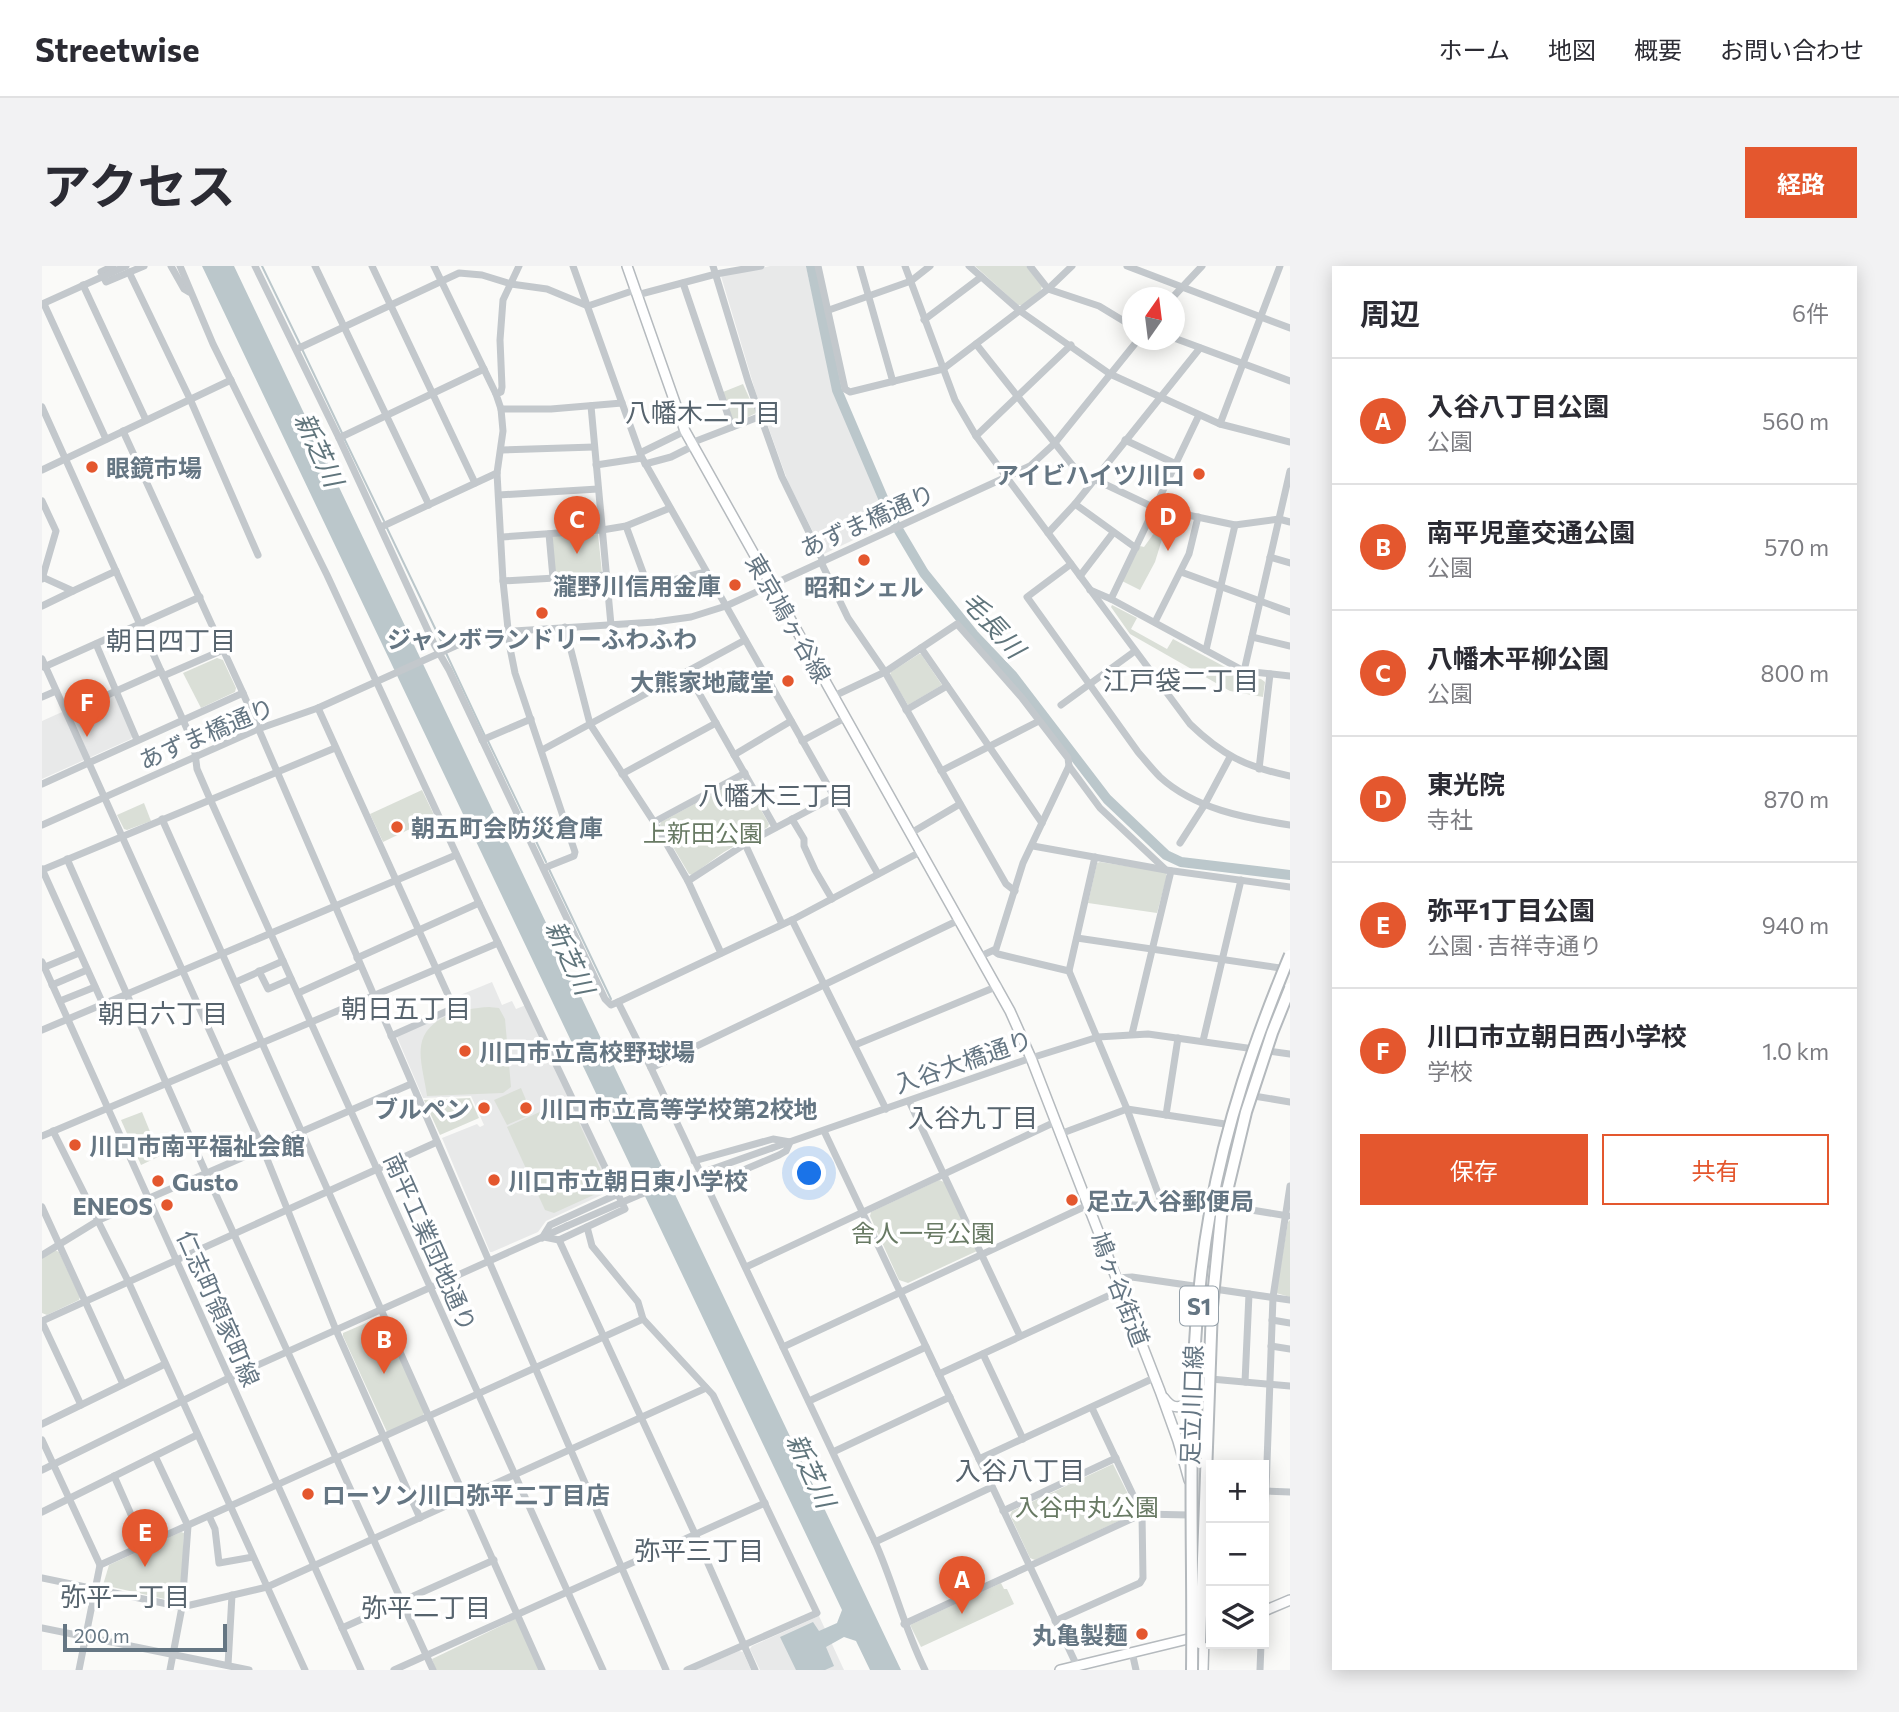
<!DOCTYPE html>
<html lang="ja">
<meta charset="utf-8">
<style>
:root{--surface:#fff;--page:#f2f2f3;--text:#2b2b33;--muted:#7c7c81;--line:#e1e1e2;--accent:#e4572e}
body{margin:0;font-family:Commissioner,"Noto Sans JP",sans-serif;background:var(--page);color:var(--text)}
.controls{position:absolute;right:21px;bottom:21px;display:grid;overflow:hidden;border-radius:0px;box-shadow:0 4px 18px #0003}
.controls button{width:63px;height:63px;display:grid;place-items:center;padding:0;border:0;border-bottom:2px solid var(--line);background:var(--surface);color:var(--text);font:35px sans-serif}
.compass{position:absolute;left:1080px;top:21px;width:63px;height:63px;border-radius:50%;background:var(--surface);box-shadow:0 4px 18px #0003;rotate:14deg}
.scale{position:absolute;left:21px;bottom:18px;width:164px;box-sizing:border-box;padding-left:7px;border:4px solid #657683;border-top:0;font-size:19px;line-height:24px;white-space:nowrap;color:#657683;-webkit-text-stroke:5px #fff;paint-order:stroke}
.you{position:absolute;left:768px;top:908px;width:24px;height:24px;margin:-18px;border:5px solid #fff;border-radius:50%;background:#1a73e8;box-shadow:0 0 0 10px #1a73e833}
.badge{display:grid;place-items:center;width:46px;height:46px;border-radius:50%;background:var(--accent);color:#fff;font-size:23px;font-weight:700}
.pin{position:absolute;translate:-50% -58px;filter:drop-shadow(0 2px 4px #0008)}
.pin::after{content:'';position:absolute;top:37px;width:24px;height:21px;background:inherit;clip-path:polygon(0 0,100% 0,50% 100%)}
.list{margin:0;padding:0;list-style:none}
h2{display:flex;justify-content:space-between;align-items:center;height:91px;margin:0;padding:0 28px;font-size:30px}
h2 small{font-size:23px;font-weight:400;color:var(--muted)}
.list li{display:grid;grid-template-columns:46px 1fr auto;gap:21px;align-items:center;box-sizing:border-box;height:126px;padding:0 28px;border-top:2px solid var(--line)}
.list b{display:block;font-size:26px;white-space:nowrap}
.list p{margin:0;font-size:23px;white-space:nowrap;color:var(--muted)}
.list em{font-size:23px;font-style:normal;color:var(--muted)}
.actions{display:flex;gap:14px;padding:21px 28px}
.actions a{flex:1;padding:16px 0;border:2px solid var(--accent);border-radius:0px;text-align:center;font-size:24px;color:var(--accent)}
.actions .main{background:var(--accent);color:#fff}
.icon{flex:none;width:38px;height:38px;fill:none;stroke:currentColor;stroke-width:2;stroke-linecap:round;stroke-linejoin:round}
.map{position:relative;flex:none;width:1248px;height:1404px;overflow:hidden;border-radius:0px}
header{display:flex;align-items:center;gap:42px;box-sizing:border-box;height:98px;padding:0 35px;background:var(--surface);border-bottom:2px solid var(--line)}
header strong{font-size:33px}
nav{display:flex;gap:38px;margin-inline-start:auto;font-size:24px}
.intro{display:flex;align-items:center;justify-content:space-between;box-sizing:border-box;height:168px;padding:0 42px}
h1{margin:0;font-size:49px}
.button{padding:18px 32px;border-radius:0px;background:var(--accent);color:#fff;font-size:24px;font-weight:700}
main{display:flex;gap:42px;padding:0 42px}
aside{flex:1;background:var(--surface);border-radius:0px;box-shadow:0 4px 18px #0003}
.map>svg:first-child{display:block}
.built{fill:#e8e9e9}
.green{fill:#dadfd7}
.water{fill:#bbc7cb}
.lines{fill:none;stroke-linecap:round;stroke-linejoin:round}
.stream{stroke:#bbc7cb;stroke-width:2}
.river{stroke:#bbc7cb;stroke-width:10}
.major-casing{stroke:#b5babe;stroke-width:12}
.minor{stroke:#c3c8cc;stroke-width:7}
.major{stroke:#fff;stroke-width:9}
.highway-bridge-casing{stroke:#b4b9bd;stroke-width:14;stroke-linecap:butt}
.minor-bridge{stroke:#c3c8cc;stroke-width:7}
.highway-bridge{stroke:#fff;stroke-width:10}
.poi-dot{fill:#e4572e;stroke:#fff;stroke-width:2.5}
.labels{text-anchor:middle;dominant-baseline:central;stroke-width:7;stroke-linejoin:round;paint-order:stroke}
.shield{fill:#fff;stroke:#939fa8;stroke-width:2}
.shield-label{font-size:23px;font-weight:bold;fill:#657683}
.poi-label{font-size:24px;font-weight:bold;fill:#657683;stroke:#fff;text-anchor:start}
.street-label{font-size:24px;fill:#657683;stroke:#fff}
.park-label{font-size:24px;fill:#687a64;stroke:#fff}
.neighbourhood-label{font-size:26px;fill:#57646e;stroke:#fff}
.water-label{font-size:26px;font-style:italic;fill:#60757c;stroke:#fff}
</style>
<header>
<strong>Streetwise</strong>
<nav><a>ホーム</a><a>地図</a><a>概要</a><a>お問い合わせ</a></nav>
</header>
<div class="intro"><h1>アクセス</h1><a class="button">経路</a></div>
<main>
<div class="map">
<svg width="1248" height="1404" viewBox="0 0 1248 1404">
<rect width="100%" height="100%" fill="#fafaf8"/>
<g class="built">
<polygon points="728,0 764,0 792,126 847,257 782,288 746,216 713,124 679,10"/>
<polygon points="71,429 74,430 91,469 89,473 0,513 0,455 20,446 23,451"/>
<polygon points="450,716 460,739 470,735 474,743 484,739 569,920 568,925 504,955 496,966 450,986 448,986 400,872 435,858 438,861 442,859 429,830 381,832 355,771 356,768 416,743 411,732"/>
<polygon points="777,1350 802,1404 718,1404 708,1383 710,1380"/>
<polygon points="697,1385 701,1386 709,1404 653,1404"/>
</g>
<g class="green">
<polygon points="933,0 984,0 1000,20 999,24 981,39 976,39"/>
<polygon points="701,118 714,147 694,157 691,156 681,126"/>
<polygon points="1120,256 1125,257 1113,296 1098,324 1080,315 1098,280 1102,281"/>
<polygon points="556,268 560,307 513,308 510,270"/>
<polygon points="1070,339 1095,352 1089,363 1125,383 1131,373 1198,409 1219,413 1223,416 1221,431 1188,425 1088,368 1069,341"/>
<polygon points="877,388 879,388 900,419 866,439 848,409 849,406"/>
<polygon points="175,392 181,394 194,422 193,426 159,442 141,407"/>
<polygon points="699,513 702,514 727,558 726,561 682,586 650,609 647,608 618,559 619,556"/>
<polygon points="380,524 393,551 341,576 328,548"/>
<polygon points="102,537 109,555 85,564 82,563 75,549"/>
<polygon points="1058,596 1123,606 1125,610 1115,647 1046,637 1055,597"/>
<path d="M447,741L457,742L463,753L469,821L461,827L385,830C383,814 377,795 379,780C383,750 423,742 447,741Z"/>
<polygon points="479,822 490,848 465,859 452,834"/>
<polygon points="428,832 437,852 398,869 382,834"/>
<polygon points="526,833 567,922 512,947 503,944 465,861"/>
<polygon points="100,846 118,890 99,899 79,854"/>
<polygon points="897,914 902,916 935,985 866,1017 857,1014 828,950 829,946"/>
<polygon points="1248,954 1248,1031 1234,1027 1246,956"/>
<polygon points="13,984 17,986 38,1031 37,1034 5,1049 0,1047 0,992"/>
<polygon points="338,1051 342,1053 382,1146 381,1150 345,1166 301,1070 301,1067"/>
<polygon points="1071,1198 1094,1244 1092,1248 993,1294 988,1292 968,1249 970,1245"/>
<polygon points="139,1266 142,1267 139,1334 136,1336 61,1319 67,1299"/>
<polygon points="959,1317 962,1323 965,1323 972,1338 879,1381 868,1359"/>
<polygon points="475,1352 498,1404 394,1404 390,1393"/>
</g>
<polygon class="water" points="160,0 192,0 859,1404 828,1404 814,1375 802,1371 784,1381 792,1400 783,1404 754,1404 738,1371 771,1356 777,1365 795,1357 800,1344"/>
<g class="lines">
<g class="stream">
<polyline points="220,0 258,78"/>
<polyline points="260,83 300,167"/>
<polyline points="302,172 342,255"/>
<polyline points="344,260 402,381"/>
<polyline points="404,387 443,470"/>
<polyline points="446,475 504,596"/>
<polyline points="506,601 569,733"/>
</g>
<polyline class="river" points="769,0 795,124 850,253 882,307 932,369 971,410 1065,533 1124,589 1139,596 1248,609"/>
<g class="major-casing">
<g id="major">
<polyline points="585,0 643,165 968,745 989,792 1118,1125 1136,1175 1147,1214"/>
<path d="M1122,1132C1128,1140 1133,1143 1143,1139L1148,1131"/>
<polyline points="1222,1345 1248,1334"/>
<polyline points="1018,1404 1146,1373 1169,1364"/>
<polyline points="1161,1404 1162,1370"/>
</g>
</g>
<g class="minor">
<polyline points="71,0 59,6 64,16 102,0"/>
<polyline points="129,0 142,23 147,26"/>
<polyline points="138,0 171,78 285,309 437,637 583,943 517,974 502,971"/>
<path d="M213,0L297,172L393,380L407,404L563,733L569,739L576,736L609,802L833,1276C852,1318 862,1362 883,1404"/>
<polyline points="273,0 387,239"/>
<polyline points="330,0 433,217"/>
<polyline points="392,0 454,128"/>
<polyline points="477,0 461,34 458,74 460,121 459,126 454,128 459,143 461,165 455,207 461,315 468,382 473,407 533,586 532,590 502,602"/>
<polyline points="531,0 599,190 836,608"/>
<polyline points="671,0 706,115 740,211 781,295"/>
<polyline points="776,0 803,123 808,126 901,103 1006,23 1030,0"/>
<polyline points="818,0 851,116"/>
<path d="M863,0L913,134L934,170L1148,458C1180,489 1204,501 1248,510"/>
<polyline points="927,0 978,45 1068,108 1178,158 1248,176"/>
<polyline points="988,0 1006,23 1057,40 1090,60"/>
<polyline points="1085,0 1248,62"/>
<polyline points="87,6 148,133 216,289"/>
<polyline points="641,17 690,161"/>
<polyline points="41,19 104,154"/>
<polyline points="595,29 674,8 719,0"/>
<polyline points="1130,32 1160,0"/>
<polyline points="0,38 84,0"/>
<polyline points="2,38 64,173"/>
<polyline points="787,44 869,15 888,0"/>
<polyline points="882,54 939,11"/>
<polyline points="1132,72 1248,115"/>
<polyline points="934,78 1035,205 1113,242 1193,259 1237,253 1248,256"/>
<polyline points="255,83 417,7 440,9 469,18 505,23 546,40 593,24"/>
<polyline points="549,140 569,359"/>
<polyline points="0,141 141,454 152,479 155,503 168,533 561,1404"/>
<polyline points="459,143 509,143 580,137"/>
<polyline points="1178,158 1238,0"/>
<polyline points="81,165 201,427 624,1404"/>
<polyline points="934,170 1029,79"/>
<polyline points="297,172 442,103"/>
<polyline points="1083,174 1134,198"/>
<polyline points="649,177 719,150"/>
<polyline points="459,184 552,181"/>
<polyline points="598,187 643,165"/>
<polyline points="603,198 629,191 651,180"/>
<polyline points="554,199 600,192"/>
<polyline points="0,204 189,114"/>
<polyline points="457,229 556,223"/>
<polyline points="0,235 14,265 0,313"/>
<polyline points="1033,238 1094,282"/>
<polyline points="584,260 606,320 664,306"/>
<polyline points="339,261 455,207"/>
<polyline points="1006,267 1033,238 1158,82"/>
<polyline points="507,268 511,312"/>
<polyline points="460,271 560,264 584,260 628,242"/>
<polyline points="1228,291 1248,297"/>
<polyline points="779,296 806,352 843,406 964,618 973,625"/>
<path d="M1029,298L985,331L1096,486C1103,494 1110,503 1118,511C1153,543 1203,552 1248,559"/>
<polyline points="1139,306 1248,346"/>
<polyline points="1038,310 1071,267"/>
<polyline points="0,311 31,325 74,305"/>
<polyline points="461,315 565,309"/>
<polyline points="1048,324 1069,333 1202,405 1248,410"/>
<polyline points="1069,333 1157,149"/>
<polyline points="0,340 31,325"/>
<polyline points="1113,356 1147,288 1156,251"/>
<polyline points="523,361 548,458 612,556 646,615 679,687"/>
<polyline points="1210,371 1248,380"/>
<polyline points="54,378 95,474"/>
<polyline points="879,382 1000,557"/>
<polyline points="1164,384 1193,259"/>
<polyline points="0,393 221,883 294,1064 378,1252"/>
<polyline points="2,401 158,331"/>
<polyline points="1202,405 1248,205"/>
<polyline points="645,406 733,561"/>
<polyline points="121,410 181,384"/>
<polyline points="792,430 843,406 915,358 980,432 1026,492 1027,500 1058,542 1124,604"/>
<polyline points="0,431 14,425"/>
<polyline points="1019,439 1093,385"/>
<polyline points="276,442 412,742 349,770"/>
<polyline points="864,444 905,420"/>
<polyline points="25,447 119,405"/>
<polyline points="440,474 489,453"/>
<polyline points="760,475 803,452"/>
<polyline points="500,484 703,374"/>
<polyline points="692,489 749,455"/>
<polyline points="1217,503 1228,408"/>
<polyline points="899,505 997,455"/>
<polyline points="580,508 674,457"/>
<polyline points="0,518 201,427"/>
<polyline points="120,553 500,1404"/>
<polyline points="750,553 762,573 762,580 773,604 790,633"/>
<polyline points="612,556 703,507"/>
<polyline points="0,559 216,463 276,442 431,372 472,365 613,356 649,351 684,340 988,200 1012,178 1096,74"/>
<polyline points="869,567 918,538"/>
<polyline points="1138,577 1163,538 1188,491"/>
<polyline points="703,578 740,658"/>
<polyline points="991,580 1124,604 1248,621"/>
<polyline points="1053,591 1027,705 1085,843 1120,938"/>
<polyline points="25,593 164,907 391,1404"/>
<polyline points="0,603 61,738"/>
<polyline points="0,604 293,482"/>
<polyline points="646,615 703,578 792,531"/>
<polyline points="750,654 844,843"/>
<polyline points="1035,672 1238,702"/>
<polyline points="952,685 956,688 1027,705"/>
<polyline points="939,690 954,683 981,597 1027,500"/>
<polyline points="315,692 437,637"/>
<polyline points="0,696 319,1404"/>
<polyline points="3,701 37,687"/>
<polyline points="217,705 226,723 249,713"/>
<polyline points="194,716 241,695"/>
<polyline points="10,719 45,704"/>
<polyline points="256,727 318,699"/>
<polyline points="18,735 53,721"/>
<polyline points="576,736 750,654 880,585"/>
<polyline points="0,764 414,589"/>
<polyline points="1090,768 1129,605"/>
<polyline points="1161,775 1199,614"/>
<polyline points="813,779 956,720"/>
<polyline points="609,802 917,654"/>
<polyline points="1212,830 1248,836"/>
<polyline points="867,835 978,1070"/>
<polyline points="1124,849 1136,772"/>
<polyline points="11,865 86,1015 263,1404"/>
<polyline points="782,865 1035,1400"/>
<polyline points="1018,868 1085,843 1183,858"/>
<polyline points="0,870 456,677"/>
<polyline points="730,882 989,792 1056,771 1106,768 1248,788"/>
<polyline points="652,895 731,873 748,876 744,885 737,889 664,920"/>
<polyline points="1185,940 1246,950"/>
<polyline points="0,941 81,1118"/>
<polyline points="545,961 550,980 596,1036 601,1053 671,1129 775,1347 645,1404"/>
<polyline points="500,972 508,959 576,928"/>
<polyline points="517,974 653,1268 713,1404"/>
<polyline points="0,989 57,954 369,818"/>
<polyline points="704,1001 1013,856"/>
<polyline points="1075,1012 1090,1011 1248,1034"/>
<polyline points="1230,1054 1248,1057"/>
<polyline points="0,1055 395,876"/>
<polyline points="0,1056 39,1139"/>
<polyline points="1229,1080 1248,1083"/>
<polyline points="741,1081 1046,939 1165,939"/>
<polyline points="941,1088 981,1173"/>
<polyline points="897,1108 1079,1024"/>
<polyline points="1169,1113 1248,1120"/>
<polyline points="1203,1116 1207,1028"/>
<polyline points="767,1135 884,1081"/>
<polyline points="0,1158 123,1098"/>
<polyline points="0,1174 58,1299 37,1404"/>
<polyline points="791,1186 908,1131"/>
<polyline points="113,1190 146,1260 140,1341 128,1404"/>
<polyline points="937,1193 1112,1112"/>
<polyline points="0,1204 187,1112 525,960"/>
<polyline points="72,1210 103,1280"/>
<polyline points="1222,1225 1248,1226"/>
<polyline points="961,1245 1074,1192"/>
<polyline points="0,1246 155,1169"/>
<polyline points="167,1250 173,1263 177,1297 211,1291"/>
<polyline points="833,1276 950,1221"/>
<polyline points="1222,1279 1231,1031 1248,920"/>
<polyline points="58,1299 601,1053"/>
<polyline points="0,1312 140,1341 225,1321 664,1122"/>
<polyline points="1013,1355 1098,1317 1101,1312 1100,1248 1050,1142"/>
<polyline points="862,1358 1100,1248 1147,1249"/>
<polyline points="0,1362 207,1404"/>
<polyline points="300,1362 452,1294"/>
<polyline points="1090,1386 1094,1404"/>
<polyline points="186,1399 190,1329"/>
<polyline points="352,1404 723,1237"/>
<polyline points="1218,1404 1219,1378"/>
</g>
<use href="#major" class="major"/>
<g class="highway-bridge-casing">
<g id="highway-bridge">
<polyline points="1158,1377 1170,1041 1179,950 1204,846 1230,767 1248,722"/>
<path d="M1150,1404C1152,1252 1141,1097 1168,947C1184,857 1213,773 1248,689"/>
</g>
</g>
<polyline class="minor-bridge" points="525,960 597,929 730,882"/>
<use href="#highway-bridge" class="highway-bridge"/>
</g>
<g class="poi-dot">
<circle cx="50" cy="201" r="7"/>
<circle cx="1157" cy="208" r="7"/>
<circle cx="822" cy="294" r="7"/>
<circle cx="693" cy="319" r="7"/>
<circle cx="500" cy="347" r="7"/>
<circle cx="746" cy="415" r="7"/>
<circle cx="355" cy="561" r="7"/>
<circle cx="423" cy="785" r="7"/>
<circle cx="442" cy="842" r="7"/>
<circle cx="484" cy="842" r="7"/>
<circle cx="33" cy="879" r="7"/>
<circle cx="452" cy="914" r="7"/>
<circle cx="116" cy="915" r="7"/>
<circle cx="1030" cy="934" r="7"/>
<circle cx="125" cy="939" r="7"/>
<circle cx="266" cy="1228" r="7"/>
<circle cx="1100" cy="1368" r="7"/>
</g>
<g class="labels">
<rect class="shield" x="1138" y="1020.5" width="38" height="39" rx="5"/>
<g class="shield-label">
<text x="1157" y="1040">S1</text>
</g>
<g class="poi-label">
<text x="64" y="201">眼鏡市場</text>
<text x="1143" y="208" text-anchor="end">アイビハイツ川口</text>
<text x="679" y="319" text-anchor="end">瀧野川信用金庫</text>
<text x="822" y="320" text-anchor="middle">昭和シェル</text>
<text x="500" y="372" text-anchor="middle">ジャンボランドリーふわふわ</text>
<text x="732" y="415" text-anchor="end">大熊家地蔵堂</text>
<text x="369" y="561">朝五町会防災倉庫</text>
<text x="437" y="785">川口市立高校野球場</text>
<text x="428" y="842" text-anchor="end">ブルペン</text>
<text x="498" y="842">川口市立高等学校第2校地</text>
<text x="47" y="879">川口市南平福祉会館</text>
<text x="466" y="914">川口市立朝日東小学校</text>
<text x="130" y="915">Gusto</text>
<text x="1044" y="934">足立入谷郵便局</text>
<text x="111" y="939" text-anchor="end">ENEOS</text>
<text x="280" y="1228">ローソン川口弥平二丁目店</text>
<text x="1086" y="1368" text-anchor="end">丸亀製麺</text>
</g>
<g class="street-label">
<text transform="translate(825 254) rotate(-24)">あずま橋通り</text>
<text transform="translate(747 352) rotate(60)">東京鳩ヶ谷線</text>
<text transform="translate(164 467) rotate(-23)">あずま橋通り</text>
<text transform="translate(921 795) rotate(-19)">入谷大橋通り</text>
<text transform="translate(389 976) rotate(66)">南平工業団地通り</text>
<text transform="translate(1079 1023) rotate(69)">鳩ヶ谷街道</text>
<text transform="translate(177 1042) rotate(66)">仁志町領家町線</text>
<text transform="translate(1149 1139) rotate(-88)">足立川口線</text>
</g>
<g class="park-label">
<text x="661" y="566">上新田公園</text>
<text x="881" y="966">舎人一号公園</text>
<text x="1045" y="1240">入谷中丸公園</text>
</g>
<g class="neighbourhood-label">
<text x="661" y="145">八幡木二丁目</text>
<text x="129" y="373">朝日四丁目</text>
<text x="1139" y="413">江戸袋二丁目</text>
<text x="734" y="528">八幡木三丁目</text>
<text x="364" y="741">朝日五丁目</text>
<text x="121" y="746">朝日六丁目</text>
<text x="931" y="850">入谷九丁目</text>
<text x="978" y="1203">入谷八丁目</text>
<text x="657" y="1283">弥平三丁目</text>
<text x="83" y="1329">弥平一丁目</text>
<text x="384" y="1340">弥平二丁目</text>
</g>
<g class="water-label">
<text transform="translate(278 183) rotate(65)">新芝川</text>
<text transform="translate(952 358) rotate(48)">毛長川</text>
<text transform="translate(529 691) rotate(65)">新芝川</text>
<text transform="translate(770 1204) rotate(65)">新芝川</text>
</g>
</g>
</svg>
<div class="controls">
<button>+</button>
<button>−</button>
<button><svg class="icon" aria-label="layers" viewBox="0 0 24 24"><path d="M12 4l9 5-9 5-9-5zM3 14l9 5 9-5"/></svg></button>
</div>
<svg class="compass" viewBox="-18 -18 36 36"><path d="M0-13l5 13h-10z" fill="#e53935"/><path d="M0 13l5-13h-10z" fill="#7c7c81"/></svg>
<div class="scale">200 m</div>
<div class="you"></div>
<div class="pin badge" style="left:920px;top:1348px">A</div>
<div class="pin badge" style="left:342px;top:1108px">B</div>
<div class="pin badge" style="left:535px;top:288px">C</div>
<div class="pin badge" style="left:1126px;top:285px">D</div>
<div class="pin badge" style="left:103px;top:1301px">E</div>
<div class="pin badge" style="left:45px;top:471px">F</div>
</div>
<aside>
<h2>周辺<small>6件</small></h2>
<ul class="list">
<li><span class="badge">A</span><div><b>入谷八丁目公園</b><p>公園</p></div><em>560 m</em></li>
<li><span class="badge">B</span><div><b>南平児童交通公園</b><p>公園</p></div><em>570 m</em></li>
<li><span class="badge">C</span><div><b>八幡木平柳公園</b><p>公園</p></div><em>800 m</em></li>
<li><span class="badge">D</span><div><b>東光院</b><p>寺社</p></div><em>870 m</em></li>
<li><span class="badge">E</span><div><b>弥平1丁目公園</b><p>公園 · 吉祥寺通り</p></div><em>940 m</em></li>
<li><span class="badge">F</span><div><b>川口市立朝日西小学校</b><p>学校</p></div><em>1.0 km</em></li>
</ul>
<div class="actions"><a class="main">保存</a><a>共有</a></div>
</aside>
</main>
